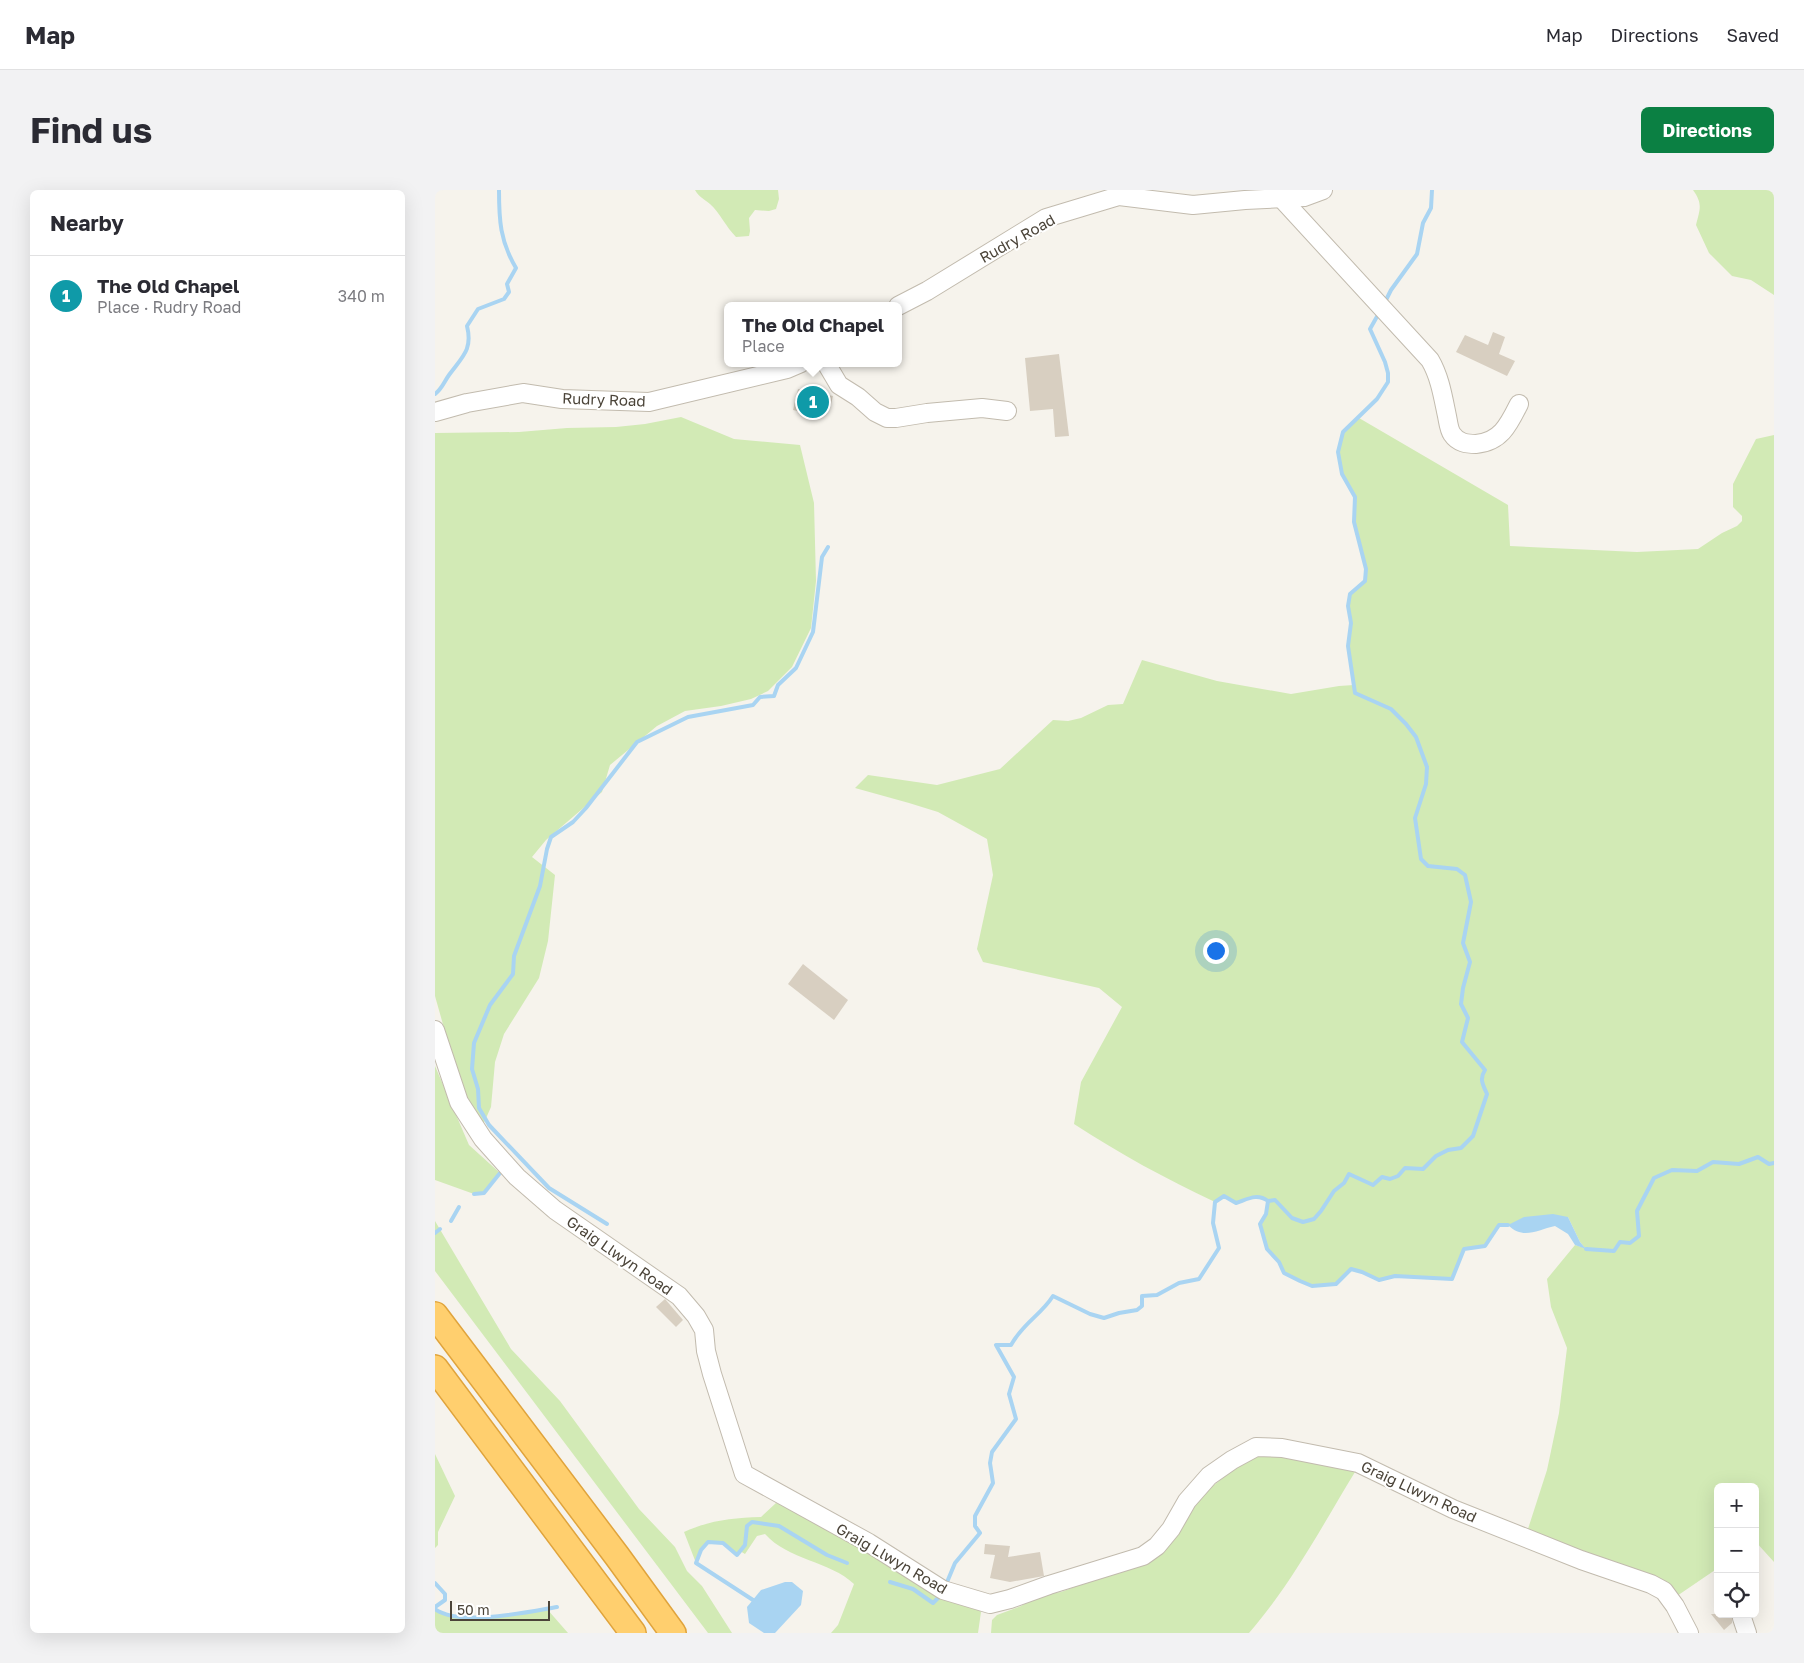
<!DOCTYPE html>
<meta charset="utf-8">
<style>
:root{--surface:#fff;--page:#f2f2f3;--text:#2b2b33;--muted:#7c7c81;--line:#e1e1e2;--accent:#0b8043}
body{margin:0;font-family:"Golos Text",sans-serif;background:var(--page);color:var(--text)}
.controls{position:absolute;right:15px;bottom:15px;display:grid;overflow:hidden;border-radius:8px;box-shadow:0 5px 20px #0002}
.controls button{width:45px;height:45px;display:grid;place-items:center;padding:0;border:0;border-bottom:1px solid var(--line);background:var(--surface);color:var(--text);font:25px sans-serif}
.scale{position:absolute;left:15px;bottom:12px;width:100px;box-sizing:border-box;padding-left:5px;border:2px solid #4b4439;border-top:0;font-size:14px;line-height:18px;white-space:nowrap;color:#4b4439;-webkit-text-stroke:4px #fff;paint-order:stroke}
.you{position:absolute;left:780px;top:760px;width:18px;height:18px;margin:-12px;border:4px solid #fff;border-radius:50%;background:#1a73e8;box-shadow:0 0 0 8px #1a73e833}
.badge{display:grid;place-items:center;width:32px;height:32px;border-radius:50%;background:var(--accent);color:#fff;font-size:16px;font-weight:700}
.pin{position:absolute;translate:-50% -50%;border:2px solid #fff;box-shadow:0 1px 5px #0006}
.popup{position:absolute;left:289px;top:112px;width:178px;height:65px;box-sizing:border-box;display:grid;place-content:center;border-radius:8px;background:var(--surface);filter:drop-shadow(0 1px 4px #0005);font-size:16px;white-space:nowrap;color:var(--muted)}
.popup b{font-size:19px;color:var(--text)}
.popup::after{content:'';position:absolute;left:50%;top:100%;margin-left:-10px;border:10px solid transparent;border-top-color:var(--surface)}
.list{margin:0;padding:0;list-style:none}
h2{display:flex;justify-content:space-between;align-items:center;height:65px;margin:0;padding:0 20px;font-size:21px}
h2 small{font-size:16px;font-weight:400;color:var(--muted)}
.list li{display:grid;grid-template-columns:32px 1fr auto;gap:15px;align-items:center;box-sizing:border-box;height:80px;padding:0 20px;border-top:1px solid var(--line)}
.list b{display:block;font-size:19px;white-space:nowrap}
.list p{margin:0;font-size:16px;white-space:nowrap;color:var(--muted)}
.list em{font-size:16px;font-style:normal;color:var(--muted)}
.icon{flex:none;width:28px;height:28px;fill:none;stroke:currentColor;stroke-width:2;stroke-linecap:round;stroke-linejoin:round}
.map{position:relative;flex:none;width:1339px;height:1443px;overflow:hidden;border-radius:8px}
header{display:flex;align-items:center;gap:30px;box-sizing:border-box;height:70px;padding:0 25px;background:var(--surface);border-bottom:1px solid var(--line)}
header strong{font-size:24px}
nav{display:flex;gap:28px;margin-inline-start:auto;font-size:18px}
.intro{display:flex;align-items:center;justify-content:space-between;box-sizing:border-box;height:120px;padding:0 30px}
h1{margin:0;font-size:35px}
.button{padding:12px 22px;border-radius:8px;background:var(--accent);color:#fff;font-size:18px;font-weight:700}
main{display:flex;gap:30px;padding:0 30px}
aside{flex:1;background:var(--surface);border-radius:8px;box-shadow:0 5px 20px #0002}
.map>svg:first-child{display:block}
.green{fill:#d2eab5}
.water{fill:#a9d4f2}
.lines{fill:none;stroke-linecap:round;stroke-linejoin:round}
.stream{stroke:#a9d4f2;stroke-width:4}
.building{fill:#d8cfc1}
.minor-casing{stroke:#c2bbae;stroke-width:20}
.highway-casing{stroke:#e0a43c;stroke-width:28}
.minor{stroke:#fff;stroke-width:18}
.highway{stroke:#ffcf6e;stroke-width:25}
.labels{text-anchor:middle;dominant-baseline:central;stroke-width:4;stroke-linejoin:round;paint-order:stroke}
.street-label{font-size:15px;fill:#4b4439;stroke:#fff}
</style>
<header>
<strong>Map</strong>
<nav><a>Map</a><a>Directions</a><a>Saved</a></nav>
</header>
<div class="intro"><h1>Find us</h1><a class="button">Directions</a></div>
<main>
<aside>
<h2>Nearby<small></small></h2>
<ul class="list">
<li><span class="badge" style="background:#0f9aa8">1</span><div><b>The Old Chapel</b><p>Place · Rudry Road</p></div><em>340 m</em></li>
</ul>
</aside>
<div class="map">
<svg width="1339" height="1443" viewBox="0 0 1339 1443">
<rect width="100%" height="100%" fill="#f6f3ec"/>
<g class="green">
<path d="M260,0H343L344,9L341,19L334,21L320,20L314,28L315,41L314,46L301,47C291,37 285,23 275,14C269,9 264,7 260,0Z"/>
<path d="M1258,0H1339V105L1316,90L1297,86L1274,63L1261,35C1265,19 1268,14 1258,0Z"/>
<polygon points="246,227 299,249 365,255 379,313 381,391 376,438 357,477 333,501 316,509 286,516 250,521 222,536 175,575 167,602 111,650 97,667 120,685 113,751 104,788 69,844 60,872 56,917 48,935 27,902 0,806 0,243 84,242 132,238 181,237 210,234"/>
<path d="M924,228L1073,315L1075,356L1202,362L1263,359L1287,343L1302,336L1307,331V326L1298,317V294L1321,249L1339,245V1372L1320,1351V1297H1283V1378L1239,1408L1092,1342L1112,1280L1124,1223L1132,1158L1116,1117L1112,1089L1140,1055L1150,1058L1145,1052L1133,1027L1065,1036L1050,1056L1029,1060L1017,1089L960,1086L944,1090L927,1082L916,1079L901,1094L877,1096L865,1091L849,1083L844,1072L832,1059L825,1034L831,1024L833,1011C822,1003 813,1009 801,1013L789,1006L780,1012C731,989 685,964 639,934L646,892L687,817L664,798L548,772L542,759L558,685L552,649L503,622L474,613L420,598L433,585L502,595L565,579L618,530L633,531L646,528L673,515L688,514L707,470L782,491L856,504L904,496L919,495L913,456L916,433L913,416L915,404L930,391L931,379L919,332L920,307L907,284L903,262L908,242Z"/>
<polygon points="0,876 34,955 65,983 49,1003 39,1004 0,990"/>
<polygon points="0,1031 76,1159 125,1211 204,1319 240,1357 252,1381 267,1396 297,1443 273,1443 0,1081"/>
<polygon points="0,1264 20,1306 3,1342 3,1355 0,1358"/>
<path d="M830,1264L902,1275L920,1282C887,1336 856,1395 814,1443H556L557,1430L562,1425L586,1416L605,1405L626,1402L706,1372L754,1322L773,1300L805,1274Z"/>
<path d="M341,1313L396,1326L540,1414L546,1422L543,1443H396L403,1435L419,1394C395,1371 353,1370 330,1344L322,1346L310,1364L305,1361L302,1365L288,1353L273,1352L266,1360L261,1373L249,1342C276,1330 297,1328 326,1327Z"/>
<path d="M0,1419C24,1437 84,1423 112,1419L133,1443H0Z"/>
</g>
<g class="water">
<path d="M1118,1024L1133,1027L1145,1052L1151,1059L1140,1055L1133,1044L1120,1036C1102,1040 1088,1050 1073,1035L1089,1027Z"/>
<polygon points="350,1392 357,1392 368,1401 366,1415 340,1443 329,1443 314,1433 312,1417 326,1400"/>
</g>
<g class="lines">
<g class="stream">
<polyline points="950,112 956,100 982,64 988,33 996,18 997,0"/>
<path d="M0,204C7,199 9,192 14,185C27,167 38,160 32,136L43,119L69,109L74,102L72,94L81,78C65,51 64,30 64,0"/>
<polyline points="39,1004 49,1003 65,983"/>
<path d="M833,1011L840,1010L857,1028L868,1032L879,1029L886,1021L899,1001L909,993L914,984L938,995L947,987L955,989L963,986L970,978L988,979L1001,966L1013,960L1026,958L1038,946L1052,904C1048,895 1044,889 1050,880L1027,852L1033,828L1026,814L1028,798L1035,772L1028,753L1036,712L1030,685L1022,679L993,676L986,669L980,628L991,594L992,577L981,547L971,534L956,519L920,503L913,456L916,433L913,416L915,404L930,391L931,379L919,332L920,307L907,284L903,262L908,242L942,209L953,192V183L950,172L935,139L944,123"/>
<polyline points="16,1031 24,1017"/>
<polyline points="172,1034 114,998 54,935 44,918 43,899 37,879 39,853 55,815 78,784 79,766 105,696 112,659 116,647 138,632 151,618 202,552 253,527 318,515 325,507 339,506 343,495 361,478 378,442 387,367 393,357"/>
<polyline points="0,1043 5,1039"/>
<polyline points="1151,1059 1179,1061 1185,1052 1195,1053 1204,1046 1202,1021 1219,988 1237,980 1262,981 1278,972 1304,974 1323,967 1334,974 1339,973"/>
<polyline points="455,1392 478,1399 498,1413 506,1405"/>
<polyline points="0,1393 10,1404 10,1410 0,1417"/>
<path d="M510,1397L520,1373L545,1343L540,1336V1326L558,1293L555,1273L557,1262L581,1229L574,1204L579,1187L561,1155H576C588,1133 606,1125 618,1106L655,1124L669,1128L684,1123L702,1120L707,1116V1106L722,1105L744,1093L764,1089L784,1058L778,1033L780,1012L789,1006L801,1013C813,1009 822,1003 833,1011L831,1024L825,1034L832,1059L844,1072L849,1083L865,1091L877,1096L901,1094L916,1079L927,1082L944,1090L960,1086L1017,1089L1029,1059L1050,1056L1064,1035H1073"/>
<polyline points="318,1410 261,1373 266,1360 273,1352 288,1353 302,1365 310,1355 312,1336 317,1332 344,1336 392,1365 412,1373"/>
<path d="M0,1419C25,1437 93,1422 122,1417"/>
</g>
</g>
<g class="building">
<polygon points="1058,142 1070,147 1064,164 1080,171 1072,186 1021,162 1030,145 1053,155"/>
<polygon points="624,164 634,246 620,247 618,219 595,221 590,168"/>
<polygon points="363,199 398,206 395,218 390,218 388,227 358,220"/>
<polygon points="368,774 413,810 399,830 353,794"/>
<polygon points="230,1109 248,1130 241,1137 221,1117"/>
<polygon points="550,1354 575,1356 573,1367 605,1362 609,1386 575,1392 555,1388 560,1365 549,1364"/>
<polygon points="1276,1424 1297,1424 1297,1433 1289,1440"/>
</g>
<g class="lines">
<g class="minor-casing">
<g id="minor">
<path d="M846,8L995,170C1005,187 1008,207 1012,226C1013,231 1014,240 1017,244C1023,253 1032,254 1041,254C1066,252 1074,234 1084,214"/>
<polyline points="463,116 492,101 611,28 684,6 758,15 810,10 869,7 888,0"/>
<polyline points="391,173 404,195 423,207 440,222 452,228 461,228 492,223 547,218 572,221"/>
<polyline points="0,222 32,213 88,203 127,209 214,212 352,179 366,173"/>
<polyline points="0,840 24,912 48,949 82,987 120,1020 244,1106 261,1126 269,1140 271,1161 277,1184 309,1284 434,1353 508,1400 555,1414 575,1409 614,1395 708,1366 722,1356 736,1339 752,1311 774,1286 797,1270 821,1257 847,1258 923,1273 1018,1319 1146,1370 1216,1394 1229,1401 1240,1416 1254,1443"/>
<polyline points="1307,1428 1312,1443"/>
</g>
</g>
<g class="highway-casing">
<g id="highway">
<polyline points="0,1125 182,1366 238,1443"/>
<polyline points="0,1178 198,1443"/>
</g>
</g>
<use href="#minor" class="minor"/>
<use href="#highway" class="highway"/>
</g>
<g class="labels">
<g class="street-label">
<text transform="translate(582 48) rotate(-29)">Rudry Road</text>
<text transform="translate(169 209) rotate(2)">Rudry Road</text>
<text transform="translate(185 1065) rotate(35)">Graig Llwyn Road</text>
<text transform="translate(984 1301) rotate(25)">Graig Llwyn Road</text>
<text transform="translate(457 1368) rotate(30)">Graig Llwyn Road</text>
</g>
</g>
</svg>
<div class="controls">
<button>+</button>
<button>−</button>
<button><svg class="icon" aria-label="locate" viewBox="0 0 24 24"><circle cx="12" cy="12" r="6"/><path d="M12 2v4M12 18v4M2 12h4M18 12h4"/></svg></button>
</div>
<div class="scale">50 m</div>
<div class="you"></div>
<div class="pin badge" style="left:378px;top:212px;background:#0f9aa8">1</div>
<div class="popup"><b>The Old Chapel</b>Place</div>
</div>
</main>
